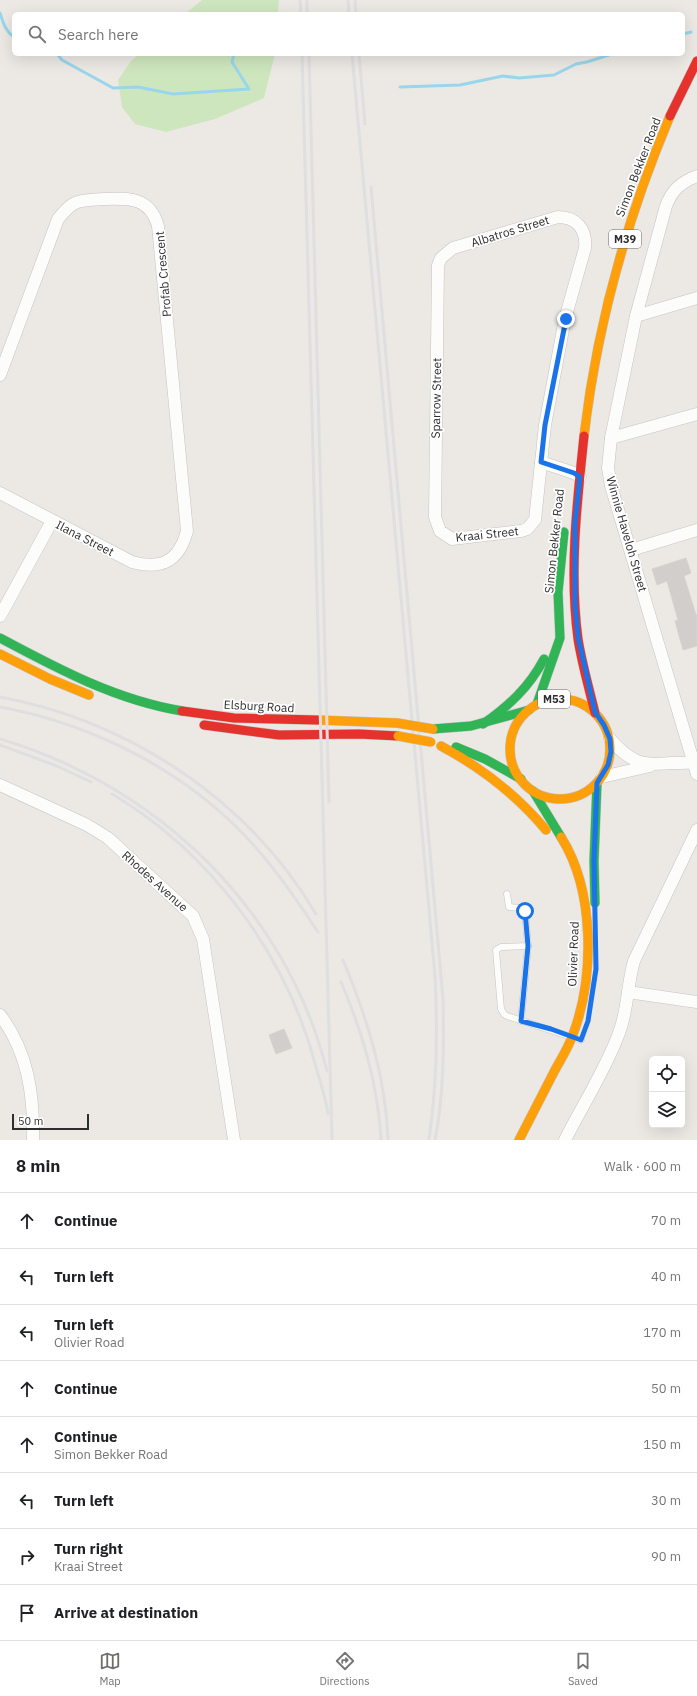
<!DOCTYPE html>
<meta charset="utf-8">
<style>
:root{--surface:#fff;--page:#f6f6f6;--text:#202124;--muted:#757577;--line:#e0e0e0;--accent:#706f6e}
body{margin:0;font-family:"IBM Plex Sans",sans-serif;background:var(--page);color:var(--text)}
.controls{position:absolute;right:12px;bottom:12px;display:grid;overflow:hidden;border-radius:6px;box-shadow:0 4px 16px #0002}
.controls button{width:36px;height:36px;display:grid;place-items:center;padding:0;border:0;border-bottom:1px solid var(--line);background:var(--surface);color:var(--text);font:20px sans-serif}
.scale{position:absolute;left:12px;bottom:10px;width:77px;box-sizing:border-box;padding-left:4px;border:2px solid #2e2e2e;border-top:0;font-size:11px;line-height:14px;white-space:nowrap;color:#2e2e2e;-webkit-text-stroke:3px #fff;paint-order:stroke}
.stop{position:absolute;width:12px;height:12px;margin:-9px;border:3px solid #1a73e8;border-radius:50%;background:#fff}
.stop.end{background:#1a73e8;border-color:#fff;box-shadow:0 1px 4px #0008}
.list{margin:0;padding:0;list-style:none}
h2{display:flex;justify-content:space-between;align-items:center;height:52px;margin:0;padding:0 16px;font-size:17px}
h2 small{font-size:13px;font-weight:400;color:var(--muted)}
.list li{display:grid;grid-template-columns:26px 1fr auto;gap:12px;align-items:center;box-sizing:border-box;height:56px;padding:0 16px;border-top:1px solid var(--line)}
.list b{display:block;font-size:15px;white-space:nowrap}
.list p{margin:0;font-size:13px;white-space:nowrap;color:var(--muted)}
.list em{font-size:13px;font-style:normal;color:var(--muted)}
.icon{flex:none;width:22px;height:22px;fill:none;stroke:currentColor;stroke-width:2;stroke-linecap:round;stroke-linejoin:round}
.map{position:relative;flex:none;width:697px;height:1140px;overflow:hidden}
.search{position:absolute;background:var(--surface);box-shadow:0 4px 16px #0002;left:12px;right:12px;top:12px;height:44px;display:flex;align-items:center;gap:10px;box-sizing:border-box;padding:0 14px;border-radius:6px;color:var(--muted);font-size:15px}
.sheet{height:500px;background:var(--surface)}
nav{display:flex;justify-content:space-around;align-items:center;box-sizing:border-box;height:56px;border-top:1px solid var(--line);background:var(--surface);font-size:11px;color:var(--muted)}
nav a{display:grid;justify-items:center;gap:2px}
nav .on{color:var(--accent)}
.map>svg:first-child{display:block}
.green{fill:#cee6be}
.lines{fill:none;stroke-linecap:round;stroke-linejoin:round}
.stream{stroke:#99d6ec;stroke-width:3}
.building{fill:#d1cecb;stroke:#d7d4d0}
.lane-casing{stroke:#c5c4c5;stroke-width:7}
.street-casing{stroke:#c5c4c5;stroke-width:13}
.fast-casing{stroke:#c5c4c5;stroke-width:10}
.slow-casing{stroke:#c5c4c5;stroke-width:10}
.jam-casing{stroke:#c5c4c5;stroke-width:10}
.lane{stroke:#fcfcfb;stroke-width:6}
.street{stroke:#fcfcfb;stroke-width:12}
.fast{stroke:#30b455;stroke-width:9}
.slow{stroke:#ff9f0a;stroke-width:9}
.jam{stroke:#e5322d;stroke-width:9}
.rail{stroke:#dfdfe1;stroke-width:3}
.slow-bridge-casing{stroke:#c5c4c5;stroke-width:10;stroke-linecap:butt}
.slow-bridge{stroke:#ff9f0a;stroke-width:9}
.route{stroke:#1a73e8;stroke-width:5}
.labels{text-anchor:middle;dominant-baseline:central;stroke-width:3.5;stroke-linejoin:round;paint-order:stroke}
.shield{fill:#fff;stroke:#6d6d6d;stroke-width:1}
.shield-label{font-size:11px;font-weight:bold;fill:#2e2e2e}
.street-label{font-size:12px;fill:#2e2e2e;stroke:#fff}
</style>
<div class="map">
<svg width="697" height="1140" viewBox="0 0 697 1140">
<rect width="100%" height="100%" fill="#ece8e4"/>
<g class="green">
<polygon points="202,0 279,0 278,14 185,14"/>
<polygon points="139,54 275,54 264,98 215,119 166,132 135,124 122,107 118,80 131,61"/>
</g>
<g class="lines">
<g class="stream">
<path d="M0,13C3,22 5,31 14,37"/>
<polyline points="683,34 691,32"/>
<polyline points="57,54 62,60 113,88 138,87 173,94 249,89 232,62 234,54"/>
<polyline points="400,87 460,85 503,76 519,78 554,75 576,64 587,62 612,54"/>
</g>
</g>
<g class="building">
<polygon points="686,558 691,573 684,576 696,615 697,614 697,646 683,650 675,621 678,620 667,581 657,585 652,569"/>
<polygon points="284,1029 292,1048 276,1054 269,1035"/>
</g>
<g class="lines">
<g class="lane-casing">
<g id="lane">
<polyline points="507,894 509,907 521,908 525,911 528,946 501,947 496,950 501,1009 504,1014 507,1016 581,1040"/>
<polyline points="521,1021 528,946"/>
</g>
</g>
<g class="street-casing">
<g id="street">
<path d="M697,176C681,182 672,190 666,206L636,316L611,438L608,468L611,486L697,774"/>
<path d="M558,217C576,217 587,229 585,248L565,319L545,425L535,520L527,529L521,531L452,539L440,531L435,517L438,265L441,258L453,248Z"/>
<polyline points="636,316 697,298"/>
<path d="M0,375L58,219C62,214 67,208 73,204C82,199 93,200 104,199C129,198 150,197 158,226L187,531C179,561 162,570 132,562L0,493"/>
<polyline points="611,438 697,414"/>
<polyline points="541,462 574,473 580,477"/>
<polyline points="631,550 697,530"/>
<polyline points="0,616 52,521"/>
<path d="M610,739C630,762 641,766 672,763C680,763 689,763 697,762"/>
<polyline points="602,777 650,766"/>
<polyline points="0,785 87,825 108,838 193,916 203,939 234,1140"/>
<polyline points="628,992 697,1002"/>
<path d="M0,1015C28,1052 34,1095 33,1140"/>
<path d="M565,1140C582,1106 606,1069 619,1033C628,1010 627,985 634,961L697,830"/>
</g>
</g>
<g class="fast-casing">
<g id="fast">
<path d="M0,638C58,669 116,700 182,711"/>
<polyline points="537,704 560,638 558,592 564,532"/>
<path d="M483,724C509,706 529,687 544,659"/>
<polyline points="433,729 471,726 529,710"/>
<polyline points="456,747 485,759 521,779"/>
<polyline points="533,791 561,837"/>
<polyline points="595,903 594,861 597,783"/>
</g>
</g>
<g class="slow-casing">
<g id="slow">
<path d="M584,436C597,325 627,218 670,116"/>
<polyline points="0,654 50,679 89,695"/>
<circle cx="560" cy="749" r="50"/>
<polyline points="317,720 397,723"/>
<path d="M441,746C482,768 516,794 546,830"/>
<path d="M519,1140C531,1117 543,1093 555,1070C561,1059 568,1048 572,1037C595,978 595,891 561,837"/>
</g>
</g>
<g class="jam-casing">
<g id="jam">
<polyline points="670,116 697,61"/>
<path d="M584,436C577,502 569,572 578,639C582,664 589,688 595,713"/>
<polyline points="182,711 234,718 317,720"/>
<polyline points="204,725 279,735 359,734 398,736"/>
</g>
</g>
<use href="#lane" class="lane"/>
<use href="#street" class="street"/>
<use href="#fast" class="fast"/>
<use href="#slow" class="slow"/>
<use href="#jam" class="jam"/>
<g class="rail">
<polyline points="300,0 301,14"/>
<polyline points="307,0 307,14"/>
<polyline points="348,0 349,14"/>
<polyline points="355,0 356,14"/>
<polyline points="302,54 332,1140"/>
<polyline points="309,54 329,802"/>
<path d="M352,54L435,976C438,1032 437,1085 429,1140"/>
<polyline points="359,54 365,124"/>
<path d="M371,187L443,999C444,1046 444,1094 435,1140"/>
<path d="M0,697C129,721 249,800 316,914"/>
<path d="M0,707C97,725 192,774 257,849C280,875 299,903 318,932"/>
<path d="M0,739C158,786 286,909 327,1071"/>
<polyline points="0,745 57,766 91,782"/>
<path d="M112,794C211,853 287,955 316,1067C320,1082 326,1098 328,1114"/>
<path d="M343,960C367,1018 386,1077 388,1140"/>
<path d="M341,982C363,1033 378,1085 381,1140"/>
</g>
<g class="slow-bridge-casing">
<g id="slow-bridge">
<polyline points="397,723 433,729"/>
<polyline points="398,736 431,742"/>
</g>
</g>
<use href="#slow-bridge" class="slow-bridge"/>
</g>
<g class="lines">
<polyline class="route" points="525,911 528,946 521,1021 551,1029 581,1040 588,1021 596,969 594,861 597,783 608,765 611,752 610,739 604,725 595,712 578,637 575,604 575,523 580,477 574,473 541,462 545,425 566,319"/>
</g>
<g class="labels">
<g class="shield">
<rect x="609" y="230" width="32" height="18" rx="3"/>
<rect x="538" y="690" width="32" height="18" rx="3"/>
</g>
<g class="shield-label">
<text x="625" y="239">M39</text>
<text x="554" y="699">M53</text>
</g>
<g class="street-label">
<text transform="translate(638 167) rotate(-69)">Simon Bekker Road</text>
<text transform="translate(510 231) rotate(-17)">Albatros Street</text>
<text transform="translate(163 274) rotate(-95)">Profab Crescent</text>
<text transform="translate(436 398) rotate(-89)">Sparrow Street</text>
<text transform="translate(487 534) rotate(-6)">Kraai Street</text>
<text transform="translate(627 534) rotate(74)">Winnie Haveloh Street</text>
<text transform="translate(85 538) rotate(27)">Ilana Street</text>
<text transform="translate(554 541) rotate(-84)">Simon Bekker Road</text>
<text transform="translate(259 706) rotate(3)">Elsburg Road</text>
<text transform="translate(155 881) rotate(42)">Rhodes Avenue</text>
<text transform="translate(573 954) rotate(-88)">Olivier Road</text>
</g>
</g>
</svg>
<div class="controls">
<button><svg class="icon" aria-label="locate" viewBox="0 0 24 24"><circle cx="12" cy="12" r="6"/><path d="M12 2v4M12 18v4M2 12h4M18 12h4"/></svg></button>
<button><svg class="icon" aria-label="layers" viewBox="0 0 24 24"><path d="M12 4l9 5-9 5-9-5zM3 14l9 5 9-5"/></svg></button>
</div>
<div class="scale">50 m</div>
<div class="stop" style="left:525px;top:911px"></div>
<div class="stop end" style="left:566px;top:319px"></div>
<div class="search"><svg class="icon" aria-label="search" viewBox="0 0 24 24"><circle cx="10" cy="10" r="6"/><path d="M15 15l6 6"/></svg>Search here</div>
</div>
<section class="sheet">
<h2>8 min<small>Walk · 600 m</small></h2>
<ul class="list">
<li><svg class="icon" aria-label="ahead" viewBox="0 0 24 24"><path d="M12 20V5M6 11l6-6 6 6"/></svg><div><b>Continue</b></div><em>70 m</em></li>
<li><svg class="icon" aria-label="left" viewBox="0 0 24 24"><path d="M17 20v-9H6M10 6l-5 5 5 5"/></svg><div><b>Turn left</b></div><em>40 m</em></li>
<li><svg class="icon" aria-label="left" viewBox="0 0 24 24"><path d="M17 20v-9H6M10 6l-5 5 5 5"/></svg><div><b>Turn left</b><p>Olivier Road</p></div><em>170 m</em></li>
<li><svg class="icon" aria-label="ahead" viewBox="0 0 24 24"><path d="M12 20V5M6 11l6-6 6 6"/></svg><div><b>Continue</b></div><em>50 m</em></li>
<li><svg class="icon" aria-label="ahead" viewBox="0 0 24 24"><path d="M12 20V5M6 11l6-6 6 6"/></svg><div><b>Continue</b><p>Simon Bekker Road</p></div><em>150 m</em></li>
<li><svg class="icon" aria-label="left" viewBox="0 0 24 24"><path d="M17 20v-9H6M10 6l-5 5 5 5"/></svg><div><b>Turn left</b></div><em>30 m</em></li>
<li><svg class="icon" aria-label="right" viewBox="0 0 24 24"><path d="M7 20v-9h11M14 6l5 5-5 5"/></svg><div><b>Turn right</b><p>Kraai Street</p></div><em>90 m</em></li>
<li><svg class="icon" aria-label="arrive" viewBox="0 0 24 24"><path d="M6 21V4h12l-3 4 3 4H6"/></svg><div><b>Arrive at destination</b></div></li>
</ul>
</section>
<nav>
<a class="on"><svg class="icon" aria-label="map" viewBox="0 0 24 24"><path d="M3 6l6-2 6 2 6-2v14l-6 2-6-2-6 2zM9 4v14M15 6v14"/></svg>Map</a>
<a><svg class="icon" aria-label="directions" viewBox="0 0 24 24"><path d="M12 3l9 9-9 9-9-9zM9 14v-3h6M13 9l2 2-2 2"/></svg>Directions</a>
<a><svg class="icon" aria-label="saved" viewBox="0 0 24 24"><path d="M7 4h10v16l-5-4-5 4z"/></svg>Saved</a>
</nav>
